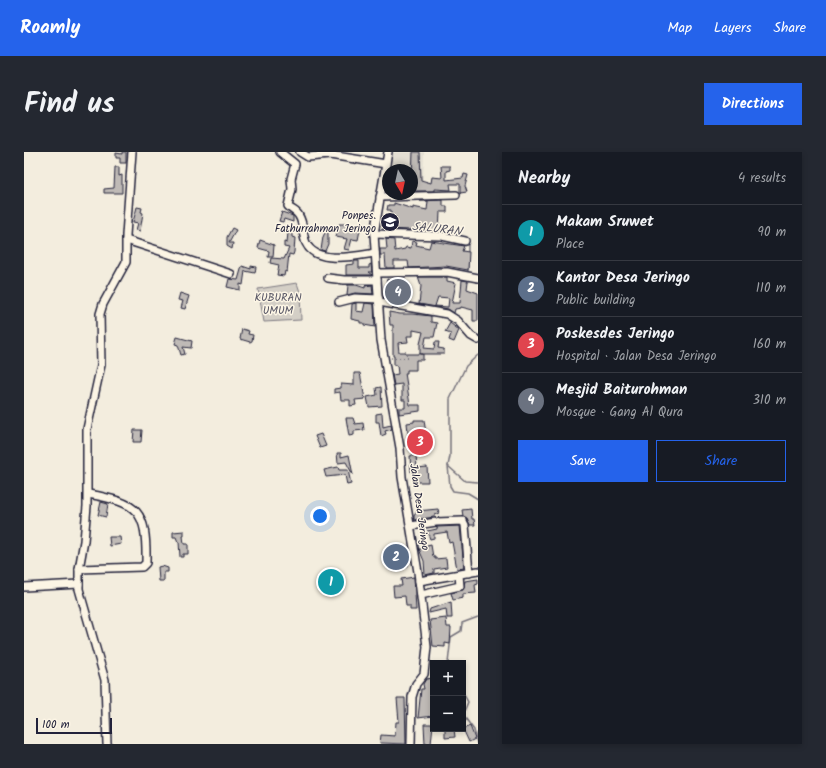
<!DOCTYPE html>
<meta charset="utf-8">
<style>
:root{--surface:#171b24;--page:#242831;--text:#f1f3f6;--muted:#9ea1a6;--line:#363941;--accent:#2563eb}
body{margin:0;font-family:Kalam,sans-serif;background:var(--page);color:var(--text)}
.controls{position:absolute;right:12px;bottom:12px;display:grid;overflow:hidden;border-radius:0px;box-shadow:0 2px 6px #0003}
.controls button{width:36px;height:36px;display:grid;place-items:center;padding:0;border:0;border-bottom:1px solid var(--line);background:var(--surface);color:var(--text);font:20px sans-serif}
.compass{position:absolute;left:358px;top:12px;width:36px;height:36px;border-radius:50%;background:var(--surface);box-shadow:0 2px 6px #0003;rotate:171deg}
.scale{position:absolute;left:12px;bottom:10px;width:76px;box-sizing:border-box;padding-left:4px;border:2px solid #22223b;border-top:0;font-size:11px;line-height:14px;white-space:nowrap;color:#22223b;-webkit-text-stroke:3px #fcf5e5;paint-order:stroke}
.you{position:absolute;left:296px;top:364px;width:14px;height:14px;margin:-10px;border:3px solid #fff;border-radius:50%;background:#1a73e8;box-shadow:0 0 0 6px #1a73e833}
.badge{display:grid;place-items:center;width:26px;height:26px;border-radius:50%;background:var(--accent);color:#fff;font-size:13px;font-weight:700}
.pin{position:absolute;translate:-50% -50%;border:2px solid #fff;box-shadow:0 1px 4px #0006}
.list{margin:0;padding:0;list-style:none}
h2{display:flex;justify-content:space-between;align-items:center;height:52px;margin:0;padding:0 16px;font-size:17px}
h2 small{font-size:13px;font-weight:400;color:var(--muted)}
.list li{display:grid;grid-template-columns:26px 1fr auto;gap:12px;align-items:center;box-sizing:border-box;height:56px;padding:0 16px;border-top:1px solid var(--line)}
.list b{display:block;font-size:15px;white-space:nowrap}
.list p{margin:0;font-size:13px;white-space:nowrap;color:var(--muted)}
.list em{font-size:13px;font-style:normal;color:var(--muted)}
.actions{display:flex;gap:8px;padding:12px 16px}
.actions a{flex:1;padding:9px 0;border:1px solid var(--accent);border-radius:0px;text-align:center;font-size:14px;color:var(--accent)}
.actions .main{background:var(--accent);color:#fff}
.map{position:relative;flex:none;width:454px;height:592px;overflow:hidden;border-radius:0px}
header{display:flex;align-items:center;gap:24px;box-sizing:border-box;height:56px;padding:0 20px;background:var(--accent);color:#fff}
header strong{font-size:19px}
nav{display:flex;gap:22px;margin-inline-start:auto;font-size:14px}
.intro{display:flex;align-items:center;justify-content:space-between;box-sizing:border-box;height:96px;padding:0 24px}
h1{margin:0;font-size:28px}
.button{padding:10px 18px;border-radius:0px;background:var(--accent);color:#fff;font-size:14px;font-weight:700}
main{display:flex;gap:24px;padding:0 24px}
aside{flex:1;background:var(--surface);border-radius:0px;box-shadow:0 2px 6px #0003}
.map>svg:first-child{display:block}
.built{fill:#e3ded2}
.green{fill:#d4cfc6;stroke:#7b7880}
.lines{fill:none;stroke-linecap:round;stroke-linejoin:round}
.stream{stroke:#75727b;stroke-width:1.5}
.building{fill:#bfbab6;stroke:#22223b;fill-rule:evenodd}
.minor-casing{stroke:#22223b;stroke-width:10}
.path{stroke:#22223b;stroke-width:1;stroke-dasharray:1 3;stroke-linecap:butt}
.minor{stroke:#fcf5e5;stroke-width:7}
.labels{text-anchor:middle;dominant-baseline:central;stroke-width:3;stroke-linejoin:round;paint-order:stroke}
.poi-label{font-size:11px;fill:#22223b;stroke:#fcf5e5;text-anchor:end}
.park-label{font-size:11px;fill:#575665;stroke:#fcf5e5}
.street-label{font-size:11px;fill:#22223b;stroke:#fcf5e5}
.water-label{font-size:12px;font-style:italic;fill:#525160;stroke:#fcf5e5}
</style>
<header>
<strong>Roamly</strong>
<nav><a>Map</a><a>Layers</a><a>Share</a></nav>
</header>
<div class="intro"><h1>Find us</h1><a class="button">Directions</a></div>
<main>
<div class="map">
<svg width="454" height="592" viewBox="0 0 454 592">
<rect width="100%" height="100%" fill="#f3edde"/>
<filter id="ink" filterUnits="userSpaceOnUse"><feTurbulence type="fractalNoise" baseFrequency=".025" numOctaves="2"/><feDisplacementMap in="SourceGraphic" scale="8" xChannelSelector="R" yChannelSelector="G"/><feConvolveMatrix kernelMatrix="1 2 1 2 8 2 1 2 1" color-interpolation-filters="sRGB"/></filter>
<g filter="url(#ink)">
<polygon class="built" points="367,0 400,0 399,28 388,27 388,18 367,18"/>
<polygon class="green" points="273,131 276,140 277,168 240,170 234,137"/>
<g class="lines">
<g class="stream">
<polyline points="444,89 444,122"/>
<polyline points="454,203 442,214 426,247 426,304 424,314 426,334 429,339 444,341 454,347"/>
<polyline points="424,314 441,329 454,330"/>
<polyline points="424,511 427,485 437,479 438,471 454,465"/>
<polyline points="439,541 444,550 439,562"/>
<polyline points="439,563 450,578 453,592"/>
</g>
</g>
<g class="building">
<polygon points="98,0 102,0 102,11 96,11 96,6 92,6 92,1 98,2"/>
<polygon points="389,0 396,0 397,28 407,31 408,25 418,26 417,14 426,14 426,18 422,19 422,28 439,26 440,22 444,23 441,34 443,40 436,41 436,32 426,32 427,38 411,37 411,39 388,39 391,38 391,26 388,26"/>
<polygon points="91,15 95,15 95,24 98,23 98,41 80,41 80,37 90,36"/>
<polygon points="419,48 419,54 423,54 423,60 416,60 415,79 359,77 360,67 367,68 367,58 363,58 364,53 370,53 370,51 389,57 389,55 403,58 404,49 396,49"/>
<polygon points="113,55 118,56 117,60 119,61 116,79 112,78 114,71 109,70"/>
<polygon points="258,60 269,64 269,70 260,67 259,70 255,69"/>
<polygon points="315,72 324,72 324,75 336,78 334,88 328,87 325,98 320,97 323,87 312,85"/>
<polygon points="304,74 304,92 301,99 297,98 299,85"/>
<polygon points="208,76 212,78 205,91 209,91 208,97 203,94 203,85"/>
<polygon points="264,80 268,80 268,85 271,86 270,100 269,103 265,102 263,120 261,119 260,124 253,123 255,113 246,111 247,106 260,107 265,96 260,95 260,90 263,91"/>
<polygon points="362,87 370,88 371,99 381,97 382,95 387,96 388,89 393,90 392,93 405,96 407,89 440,94 438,99 445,100 444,118 422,114 385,116 384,109 370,109 370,116 362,116 361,103 356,103 356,97 363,97"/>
<polygon points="236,88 250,93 249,105 244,105 245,99 234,96"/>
<polygon points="330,109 335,109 335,116 345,116 345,113 347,112 348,120 344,120 348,123 322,123 322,113 330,112"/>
<polygon points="218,114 227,117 227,114 232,115 231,121 221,119 219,133 216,132 216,138 203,135 205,127 214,128"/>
<path d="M394,125H423V129L432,131L428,151H436L438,128L444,129L443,137L454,141V169H449V158L437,155V156L431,157L430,161L424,157L395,152L397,134ZM414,145L425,146L424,155L411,154Z"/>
<polygon points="363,127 385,134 380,149 360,146"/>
<polygon points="324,133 332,133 341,136 341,134 348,133 349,142 331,141 323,143"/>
<polygon points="156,141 165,144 161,157 157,156 159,149 154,148"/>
<polygon points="332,151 332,159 339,160 341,151 350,152 351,175 340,173 340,171 336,171 336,169 327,167 328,152"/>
<polygon points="365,160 376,162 388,162 407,164 407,170 413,171 410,185 402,185 400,196 410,197 411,190 415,190 414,196 420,197 420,202 396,202 396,192 399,180 389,178 389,184 383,184 384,190 374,191 375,200 382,200 382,202 399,202 399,208 392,208 392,218 383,218 383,221 381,221 386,253 396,253 396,259 375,262 375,256 381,256 381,248 378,248 378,232 370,233 368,223 374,222 373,213 370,213 370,204 369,204 369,173 366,173"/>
<polygon points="426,171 435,178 430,190 425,188 427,182 421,180"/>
<polygon points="218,177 225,179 224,182 229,183 228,189 226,190 216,187"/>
<polygon points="153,185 168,189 167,196 159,195 161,202 157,203 154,193 151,192"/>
<polygon points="330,221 336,221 341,247 331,248 332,253 326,254 326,248 317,248 316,240 310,241 310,237 317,236 317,232 330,233"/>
<polygon points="357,235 358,254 345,255 343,245 353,243 352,236"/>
<polygon points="358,261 359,275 367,273 368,277 361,279 362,282 357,284 355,270 352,270 352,262"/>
<polygon points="322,266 329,266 331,272 339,271 340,278 330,279 330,283 325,284"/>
<polygon points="390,268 400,268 402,282 399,282 401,292 392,294 390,287 385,289 383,271 390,270"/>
<polygon points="110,278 118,278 117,290 109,290"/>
<polygon points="297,282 302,294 296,296 291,284"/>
<polygon points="313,301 317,301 317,305 325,303 329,323 322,310 314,311"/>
<polygon points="392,303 393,316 403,315 404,330 393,330 392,324 391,324 389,320 387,320 386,304"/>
<polygon points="314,315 315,318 324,318 327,332 323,333 321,323 302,325 300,318"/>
<polygon points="77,350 84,352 82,365 74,363"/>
<polygon points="414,357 415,361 410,363 410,365 390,368 390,364 393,359"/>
<polygon points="447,357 448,367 450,367 451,373 446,373 443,366 439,364 438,358"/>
<polygon points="436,374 440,416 433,417 428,390 425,391 423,380 410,382 410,386 406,387 403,379 413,377 413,375"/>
<polygon points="160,379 160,384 159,384 160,392 164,392 164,402 159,402 159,405 156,405 155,390 154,390 152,385 149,385 149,380"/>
<polygon points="85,385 96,385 97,392 86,394"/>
<polygon points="407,393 409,405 411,405 411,407 422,406 423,415 410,417 410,421 401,423 400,409 395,397 403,396 403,394"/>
<polygon points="374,400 375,404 383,403 384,414 379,414 378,409 368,410 366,401"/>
<polygon points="138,414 144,416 144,420 140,420 140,429 135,429 134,415"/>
<polygon points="302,424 312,424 313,436 302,437"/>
<polygon points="390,425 392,458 386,458 386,454 382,454 381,444 370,445 369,434 378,434 377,427"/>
<polygon points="454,427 454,432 451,433 452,441 439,442 439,446 429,448 427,441 439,438 441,429"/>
<polygon points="427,450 428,466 423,466 422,457 405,461 406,457"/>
<polygon points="422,466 423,475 427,475 426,492 421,491 421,495 409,494 406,468"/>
<polygon points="409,526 408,537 409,564 394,566 397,537 400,537 399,532 402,527"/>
<polygon points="373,546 381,546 382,592 356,591 357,583 371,584 372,570 375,570"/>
<polygon points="400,572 409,572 407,592 401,592"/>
<polygon points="446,574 451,587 445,590 439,577"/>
<polygon points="421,577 430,577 431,585 421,586"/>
</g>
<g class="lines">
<g class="minor-casing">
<g id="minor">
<path d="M256,0L271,12L267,27L268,37L264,54C267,58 273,59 275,64C280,72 278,82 282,91C292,113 332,104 351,101"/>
<polyline points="276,0 284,5 306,3 362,12"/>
<polyline points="364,0 350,82 357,188 376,296 378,325 394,420 403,495 400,522 392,532 388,545 387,592"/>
<polyline points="356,45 432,43"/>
<polyline points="350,82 418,84 441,89"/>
<polyline points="102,88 207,122"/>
<polyline points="353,121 423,120 454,126"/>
<polyline points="304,126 320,128 353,128"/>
<polyline points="315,150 331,146 355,147"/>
<polyline points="355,150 423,162 434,169 447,184 454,188"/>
<polyline points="387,374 412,370 439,369 441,373 445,421"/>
<path d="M55,417L118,415L122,411C123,357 114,351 64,342"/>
<polyline points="395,429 454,419"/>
<polyline points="0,435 55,432"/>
<polyline points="397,443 436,434 435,423"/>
<polyline points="83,592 81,528 55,437 55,417 60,389 63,354 63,277 77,213 76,162 79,152 102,110 102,83 108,0"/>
</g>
</g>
<polyline class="path" points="367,206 387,206"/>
<use href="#minor" class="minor"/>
</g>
</g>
<defs>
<g id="school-disc" transform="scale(1)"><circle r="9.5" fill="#22223b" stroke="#fcf5e5"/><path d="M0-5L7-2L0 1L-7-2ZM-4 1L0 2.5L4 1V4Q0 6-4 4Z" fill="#fff"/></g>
</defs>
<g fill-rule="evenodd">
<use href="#school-disc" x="366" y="70"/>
</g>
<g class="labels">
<g class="poi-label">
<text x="352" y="64">Ponpes.<tspan x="352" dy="13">Fathurrahman Jeringo</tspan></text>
</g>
<g class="park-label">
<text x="254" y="146">KUBURAN<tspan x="254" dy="13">UMUM</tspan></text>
</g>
<g class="street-label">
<text transform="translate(395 355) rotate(82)">Jalan Desa Jeringo</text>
</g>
<g class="water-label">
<text transform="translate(413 77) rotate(6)">SALURAN</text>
</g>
</g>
</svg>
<div class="controls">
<button>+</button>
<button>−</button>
</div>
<svg class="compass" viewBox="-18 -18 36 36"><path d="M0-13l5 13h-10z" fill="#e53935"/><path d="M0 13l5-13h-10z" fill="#9ea1a6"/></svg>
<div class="scale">100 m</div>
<div class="you"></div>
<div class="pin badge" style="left:307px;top:430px;background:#0f9aa8">1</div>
<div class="pin badge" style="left:372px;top:405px;background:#5c6f8a">2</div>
<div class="pin badge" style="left:396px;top:290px;background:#e0444e">3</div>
<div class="pin badge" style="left:374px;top:140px;background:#6b7280">4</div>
</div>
<aside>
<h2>Nearby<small>4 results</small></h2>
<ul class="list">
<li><span class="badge" style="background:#0f9aa8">1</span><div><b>Makam Sruwet</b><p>Place</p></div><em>90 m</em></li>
<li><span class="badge" style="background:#5c6f8a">2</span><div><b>Kantor Desa Jeringo</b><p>Public building</p></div><em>110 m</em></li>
<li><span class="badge" style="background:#e0444e">3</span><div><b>Poskesdes Jeringo</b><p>Hospital · Jalan Desa Jeringo</p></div><em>160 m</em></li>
<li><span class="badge" style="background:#6b7280">4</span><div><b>Mesjid Baiturohman</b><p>Mosque · Gang Al Qura</p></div><em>310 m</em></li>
</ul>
<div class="actions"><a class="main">Save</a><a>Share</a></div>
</aside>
</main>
